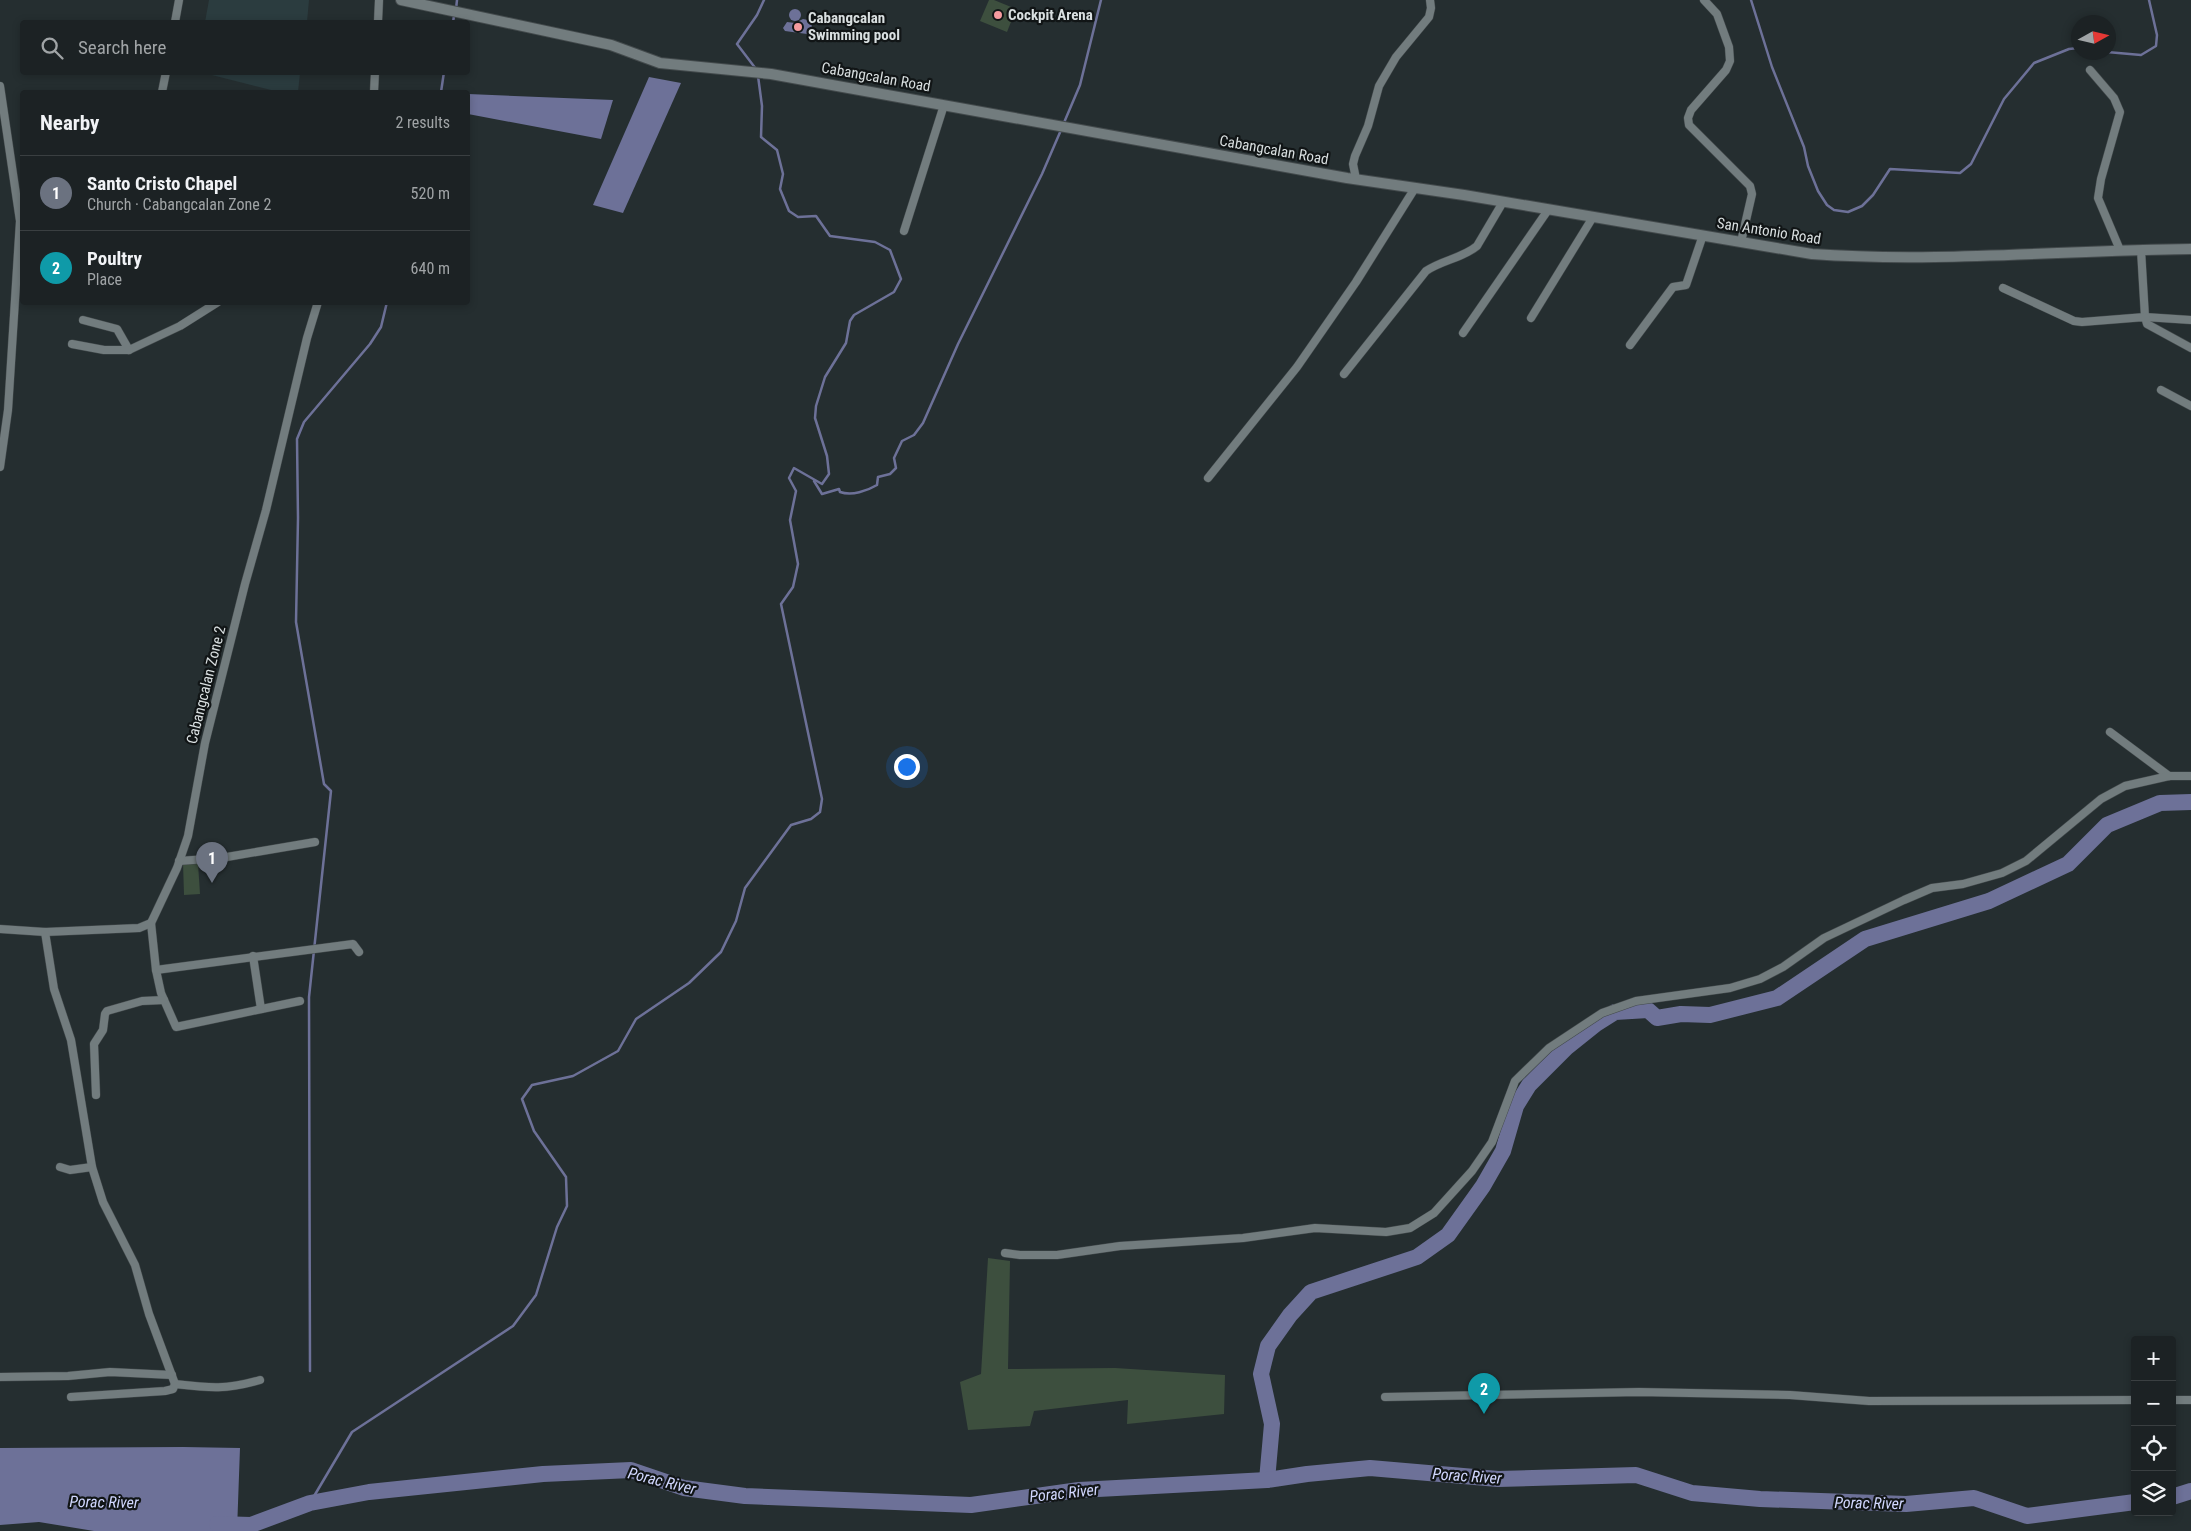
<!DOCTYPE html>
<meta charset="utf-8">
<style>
:root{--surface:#1c2224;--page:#292f31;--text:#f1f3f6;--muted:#a0a4a6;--line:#3a3f41;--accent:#f59b9e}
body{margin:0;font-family:"Roboto Condensed",sans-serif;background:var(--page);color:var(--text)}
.controls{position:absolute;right:15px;bottom:15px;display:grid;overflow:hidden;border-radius:5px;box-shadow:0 2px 8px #0003}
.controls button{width:45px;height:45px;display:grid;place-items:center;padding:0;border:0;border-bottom:1px solid var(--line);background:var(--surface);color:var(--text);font:25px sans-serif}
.compass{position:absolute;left:2071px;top:15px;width:45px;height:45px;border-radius:50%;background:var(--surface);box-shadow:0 2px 8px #0003;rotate:82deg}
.you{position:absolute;left:906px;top:766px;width:18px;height:18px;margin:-12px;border:4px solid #fff;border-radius:50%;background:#1a73e8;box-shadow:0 0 0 8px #1a73e833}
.badge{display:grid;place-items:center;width:32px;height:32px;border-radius:50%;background:var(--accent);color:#fff;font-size:16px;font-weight:700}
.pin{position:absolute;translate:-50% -41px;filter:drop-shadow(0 1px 2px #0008)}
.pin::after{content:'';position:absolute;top:26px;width:18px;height:15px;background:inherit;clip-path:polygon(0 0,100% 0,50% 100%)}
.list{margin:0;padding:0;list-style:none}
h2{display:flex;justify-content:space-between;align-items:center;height:65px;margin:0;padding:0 20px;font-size:21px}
h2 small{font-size:16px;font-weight:400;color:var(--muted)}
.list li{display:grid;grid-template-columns:32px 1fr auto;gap:15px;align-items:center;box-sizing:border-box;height:75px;padding:0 20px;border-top:1px solid var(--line)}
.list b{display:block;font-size:19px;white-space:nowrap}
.list p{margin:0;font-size:16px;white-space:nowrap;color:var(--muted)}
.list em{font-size:16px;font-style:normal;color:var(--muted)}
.icon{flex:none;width:28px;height:28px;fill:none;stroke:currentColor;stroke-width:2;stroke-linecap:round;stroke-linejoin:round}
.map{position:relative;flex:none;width:2191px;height:1531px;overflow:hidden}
.search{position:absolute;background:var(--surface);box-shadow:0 2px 8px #0003;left:20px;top:20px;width:450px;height:55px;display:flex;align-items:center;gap:12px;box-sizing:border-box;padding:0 18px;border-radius:5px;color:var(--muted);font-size:19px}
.panel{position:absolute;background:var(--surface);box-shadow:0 2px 8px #0003;left:20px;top:90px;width:450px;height:215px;border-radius:5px}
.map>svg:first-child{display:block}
.built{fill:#2b3c3f}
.green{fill:#3d4f3e}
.water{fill:#6d7198}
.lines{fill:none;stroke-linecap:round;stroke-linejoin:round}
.stream{stroke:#6d7198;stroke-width:2.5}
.river{stroke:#6d7198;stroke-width:16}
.minor-casing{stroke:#434a4c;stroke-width:9}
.tertiary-casing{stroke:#434a4c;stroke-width:12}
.minor{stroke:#727c7e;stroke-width:8}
.tertiary{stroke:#727c7e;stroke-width:10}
.poi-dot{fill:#f59b9e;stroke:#111516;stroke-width:2}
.labels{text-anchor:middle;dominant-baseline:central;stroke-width:4.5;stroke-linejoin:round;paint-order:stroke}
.poi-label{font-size:15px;font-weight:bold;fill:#d9dfe0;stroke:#111516;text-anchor:start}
.street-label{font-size:15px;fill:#d9dfe0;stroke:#111516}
.water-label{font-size:16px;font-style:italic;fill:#d1d7fe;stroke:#111516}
</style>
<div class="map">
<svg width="2191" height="1531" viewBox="0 0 2191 1531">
<rect width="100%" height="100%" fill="#252e30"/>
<g class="built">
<polygon points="209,0 309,0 307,22 205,22"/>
<polygon points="204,73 300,73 298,92 279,92"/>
</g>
<g class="green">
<polygon points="989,0 994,0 1016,9 1007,32 980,21"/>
<polygon points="183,863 198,863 200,894 184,895"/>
<polygon points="988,1258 1010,1261 1008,1369 1115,1368 1225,1375 1224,1414 1127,1424 1128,1400 1034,1411 1030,1426 968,1430 960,1382 981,1374"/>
</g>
<g class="water">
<circle cx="795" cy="15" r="6"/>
<polygon points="803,19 808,20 812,26 807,34 785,31 783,28 787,22 795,23"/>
<polygon points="649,77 681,83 623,213 593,205"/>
<polygon points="468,94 613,100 601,139 468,114"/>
<polygon points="183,1447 240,1448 237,1531 94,1531 39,1522 0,1525 0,1448"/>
</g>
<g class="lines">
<g class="stream">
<polyline points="1751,0 1772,67 1804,147 1808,166 1818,191 1827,205 1834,210 1848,212 1862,206 1873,195 1890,169 1960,173 1971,164 2004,99 2034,63 2069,49 2078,48"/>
<polyline points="456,9 457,0"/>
<polyline points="453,22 454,16"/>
<polyline points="2107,52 2141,55 2156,46 2157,35 2149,0"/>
<polyline points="756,69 737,44 757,15 764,0"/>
<polyline points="441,92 444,72"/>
<polyline points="1063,125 1080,85 1101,0"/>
<path d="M814,481L822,494L839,489L840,492C852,496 867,491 877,485L878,477L890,474L896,468L894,458L902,441L914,435L923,423L958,344L1042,174L1061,130"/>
<polyline points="310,1371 309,997 331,791 324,784 296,622 298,518 297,439 304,422 370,344 381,327 387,302"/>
<polyline points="310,1503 352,1432 513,1326 536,1295 557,1227 567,1206 566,1177 534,1131 522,1099 532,1085 573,1076 618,1051 636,1019 689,983 721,952 736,921 745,888 791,825 811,819 820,812 822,799 781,604 793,587 798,564 790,520 796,491 789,478 794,468 822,484 829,474 827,456 815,418 816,406 825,377 846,343 850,321 854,315 894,292 901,279 890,250 875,242 830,236 816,216 798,217 789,211 780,189 783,174 777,150 761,137 762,106 758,76"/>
<polyline points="250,1531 251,1525"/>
</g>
<g class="river">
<polyline points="1267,1480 1272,1424 1261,1374 1268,1346 1290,1315 1311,1292 1417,1257 1448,1235 1483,1186 1503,1151 1516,1106 1529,1085 1566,1048 1596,1024 1615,1012 1648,1010 1657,1018 1681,1014 1710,1015 1777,998 1865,939 1989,901 2068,864 2107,825 2160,803 2191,802"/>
<polyline points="2172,1497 2191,1491"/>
<polyline points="217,1524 251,1525 310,1503 369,1492 543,1474 631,1470 684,1488 745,1496 971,1505 1079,1490 1267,1480 1307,1474 1370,1468 1498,1479 1636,1475 1692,1493 1760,1499 1906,1504 1974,1498 2027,1516 2135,1502"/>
</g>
<g class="minor-casing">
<g id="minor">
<polyline points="1704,0 1717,14 1729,47 1730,61 1726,70 1691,110 1688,118 1689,125 1750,186 1752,194 1741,242"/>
<polyline points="175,22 179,0"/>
<polyline points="378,22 379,0"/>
<polyline points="2090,70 2114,98 2120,112 2101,179 2098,198 2120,250"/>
<polyline points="0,86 20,221 8,410 0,467"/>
<polyline points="162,92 166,72"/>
<polyline points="374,92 375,72"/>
<polyline points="1356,179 1353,164 1355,156 1368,126 1379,86 1396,57 1429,17 1431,8 1430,0"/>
<polyline points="904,231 944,105"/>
<polyline points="2141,250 2145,317 2191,320"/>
<polyline points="2003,288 2074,321 2082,322 2145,317 2147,324 2191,348"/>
<polyline points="1531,318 1593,217"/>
<polyline points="83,320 117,329 129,350 180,326 218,302"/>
<polyline points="1463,333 1548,210"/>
<polyline points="72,344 104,350 129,350"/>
<polyline points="1630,345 1673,287 1686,285 1703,235"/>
<path d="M1344,374L1426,271C1442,260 1463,258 1477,246L1503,202"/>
<polyline points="2161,390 2191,406"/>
<polyline points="1208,478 1297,367 1356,282 1415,188"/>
<polyline points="2110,732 2169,776"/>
<polyline points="179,861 221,858 315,842"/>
<polyline points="151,923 156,970 161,993 176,1027 300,1001"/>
<polyline points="0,929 45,932 139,928 151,923 177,868 188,836 205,743 245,584 266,510 307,338 318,302"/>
<polyline points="45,932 54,989 71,1040 92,1167 103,1202 135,1265 149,1314 175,1384 173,1389 165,1391 71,1397"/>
<polyline points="253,956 261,1009"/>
<polyline points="156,970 353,944 359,952"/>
<polyline points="96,1095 94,1044 103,1030 105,1014 107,1011 142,1001 164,1000"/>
<polyline points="60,1167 70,1170 92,1167"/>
<polyline points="1005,1253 1020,1255 1057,1255 1120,1246 1243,1238 1315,1228 1386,1232 1410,1228 1434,1213 1472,1171 1492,1142 1515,1081 1549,1048 1602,1013 1636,1001 1730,988 1760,979 1783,967 1824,938 1904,900 1932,888 1963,884 2002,873 2026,861 2101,799 2125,786 2169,776 2191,776"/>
<polyline points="0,1377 68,1376 110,1372 172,1375"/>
<path d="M175,1384C210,1388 225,1390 260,1380"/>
<polyline points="1385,1397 1639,1392 1790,1395 1869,1401 2135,1400"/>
<polyline points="2172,1400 2191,1400"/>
</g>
</g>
<g class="tertiary-casing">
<path id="tertiary" d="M401,0L611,45L660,63L771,74L1347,178L1464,195L1812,254C1938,263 2065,250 2191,249"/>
</g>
<use href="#minor" class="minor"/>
<use href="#tertiary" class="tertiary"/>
</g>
<g class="poi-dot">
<circle cx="998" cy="15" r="5"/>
<circle cx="798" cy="27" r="5"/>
</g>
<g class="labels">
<g class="poi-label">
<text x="1008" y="15">Cockpit Arena</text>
<text x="808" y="18">Cabangcalan<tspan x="808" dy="17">Swimming pool</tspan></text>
</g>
<g class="street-label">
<text transform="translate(876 77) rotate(10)">Cabangcalan Road</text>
<text transform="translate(1274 150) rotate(10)">Cabangcalan Road</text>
<text transform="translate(1769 231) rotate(9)">San Antonio Road</text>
<text transform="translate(206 685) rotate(-76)">Cabangcalan Zone 2</text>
</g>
<g class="water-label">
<text transform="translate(1467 1476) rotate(4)">Porac River</text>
<text transform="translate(662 1481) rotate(14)">Porac River</text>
<text transform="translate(1064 1493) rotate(-6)">Porac River</text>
<text transform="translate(104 1502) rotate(1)">Porac River</text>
<text transform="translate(1869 1503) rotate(1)">Porac River</text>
</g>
</g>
</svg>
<div class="controls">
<button>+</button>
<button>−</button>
<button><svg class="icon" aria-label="locate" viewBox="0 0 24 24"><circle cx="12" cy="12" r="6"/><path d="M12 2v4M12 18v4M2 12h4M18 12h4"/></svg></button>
<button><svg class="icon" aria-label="layers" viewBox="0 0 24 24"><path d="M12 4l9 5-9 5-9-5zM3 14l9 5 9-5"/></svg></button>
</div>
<svg class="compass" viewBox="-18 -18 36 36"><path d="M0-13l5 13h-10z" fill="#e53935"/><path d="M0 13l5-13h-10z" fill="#a0a4a6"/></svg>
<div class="you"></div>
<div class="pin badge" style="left:212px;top:883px;background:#6b7280">1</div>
<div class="pin badge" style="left:1484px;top:1414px;background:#0f9aa8">2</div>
<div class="search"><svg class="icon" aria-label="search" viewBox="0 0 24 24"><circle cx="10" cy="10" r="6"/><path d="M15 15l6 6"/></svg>Search here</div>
<section class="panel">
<h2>Nearby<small>2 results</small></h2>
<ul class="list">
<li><span class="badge" style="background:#6b7280">1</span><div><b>Santo Cristo Chapel</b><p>Church · Cabangcalan Zone 2</p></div><em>520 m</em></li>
<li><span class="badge" style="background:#0f9aa8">2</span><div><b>Poultry</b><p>Place</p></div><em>640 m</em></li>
</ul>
</section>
</div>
